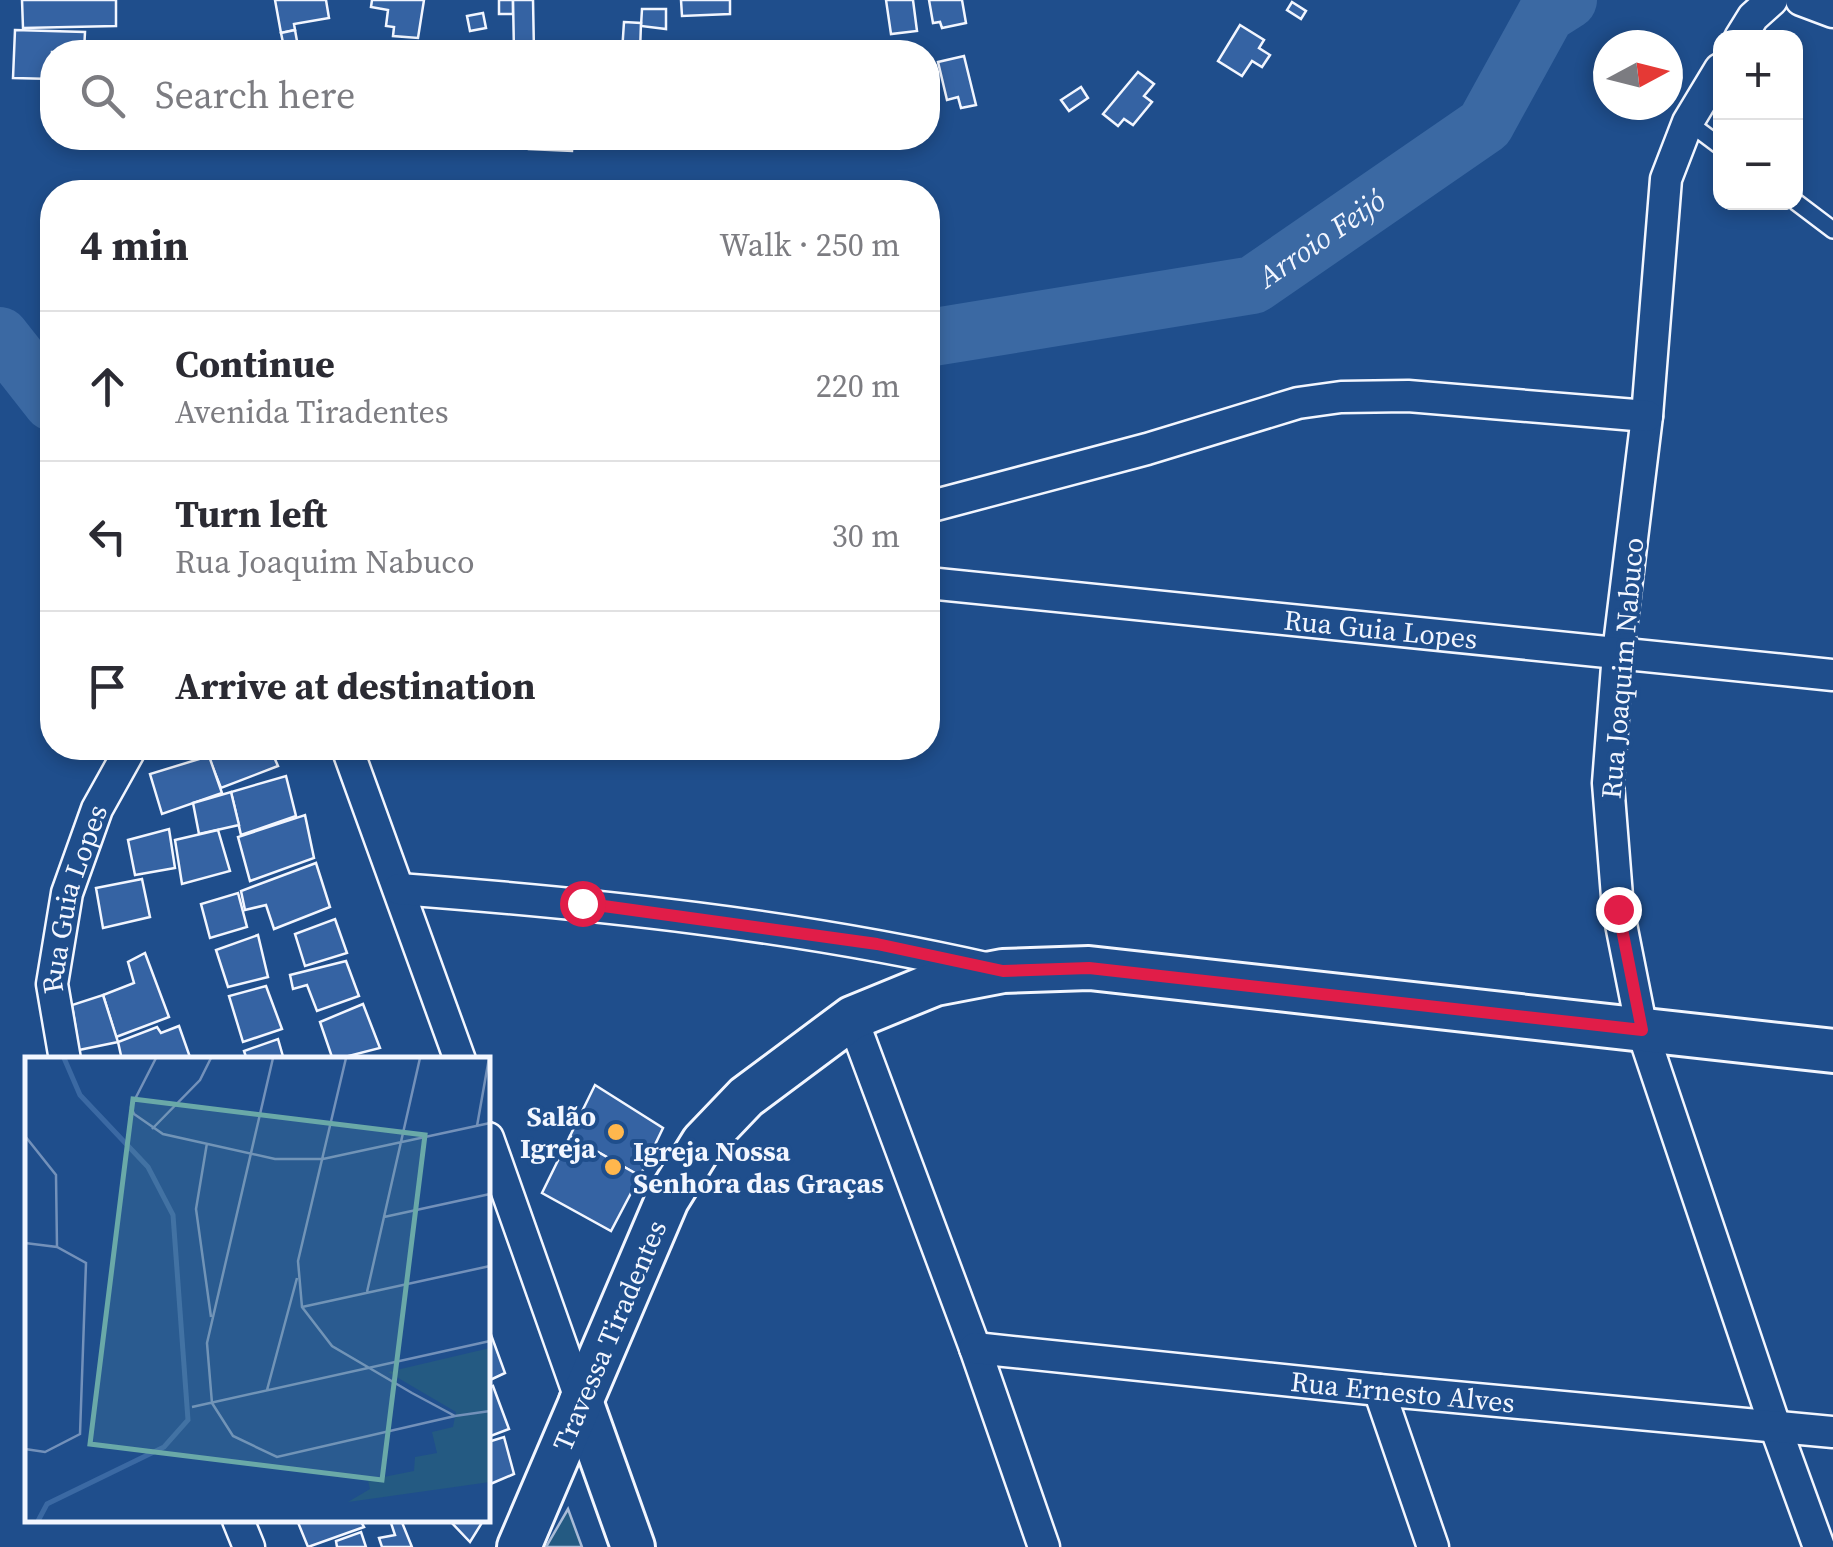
<!DOCTYPE html>
<meta charset="utf-8">
<style>
:root{--surface:#fff;--page:#f7f7f7;--text:#2b2b33;--muted:#7c7c81;--line:#e1e1e2}
body{margin:0;font-family:"Source Serif 4",serif;background:var(--page);color:var(--text)}
.controls{position:absolute;right:30px;top:30px;display:grid;overflow:hidden;border-radius:20px;box-shadow:0 5px 15px #0003}
.controls button{width:90px;height:90px;display:grid;place-items:center;padding:0;border:0;border-bottom:2px solid var(--line);background:var(--surface);color:var(--text);font:50px sans-serif}
.compass{position:absolute;left:1593px;top:30px;width:90px;height:90px;border-radius:50%;background:var(--surface);box-shadow:0 5px 15px #0003;rotate:83deg}
.stop{position:absolute;width:30px;height:30px;margin:-22px;border:8px solid #e11d48;border-radius:50%;background:#fff}
.stop.end{background:#e11d48;border-color:#fff;box-shadow:0 2px 10px #0008}
.list{margin:0;padding:0;list-style:none}
h2{display:flex;justify-content:space-between;align-items:center;height:130px;margin:0;padding:0 40px;font-size:42px}
h2 small{font-size:32px;font-weight:400;color:var(--muted)}
.list li{display:grid;grid-template-columns:65px 1fr auto;gap:30px;align-items:center;box-sizing:border-box;height:150px;padding:0 40px;border-top:2px solid var(--line)}
.list b{display:block;font-size:38px;white-space:nowrap}
.list p{margin:0;font-size:32px;white-space:nowrap;color:var(--muted)}
.list em{font-size:32px;font-style:normal;color:var(--muted)}
.icon{flex:none;width:55px;height:55px;fill:none;stroke:currentColor;stroke-width:2;stroke-linecap:round;stroke-linejoin:round}
.map{position:relative;flex:none;width:1833px;height:1547px;overflow:hidden}
.search{position:absolute;background:var(--surface);box-shadow:0 5px 15px #0003;left:40px;top:40px;width:900px;height:110px;display:flex;align-items:center;gap:25px;box-sizing:border-box;padding:0 35px;border-radius:40px;color:var(--muted);font-size:38px}
.panel{position:absolute;background:var(--surface);box-shadow:0 5px 15px #0003;left:40px;top:180px;width:900px;height:580px;border-radius:40px}
.map>svg:first-child{display:block}
.green{fill:#245a82;stroke:#a8bbd7;stroke-width:2.5}
.lines{fill:none;stroke-linecap:round;stroke-linejoin:round}
.river{stroke:#3b69a3;stroke-width:58}
.building{fill:#3563a3;stroke:#f2f6ff;stroke-width:2.5}
.lane-casing{stroke:#f2f6ff;stroke-width:20}
.street-casing{stroke:#f2f6ff;stroke-width:35}
.secondary-casing{stroke:#f2f6ff;stroke-width:48}
.lane{stroke:#1f4e8c;stroke-width:15}
.street{stroke:#1f4e8c;stroke-width:30}
.secondary{stroke:#1f4e8c;stroke-width:42}
.route{stroke:#e11d48;stroke-width:12}
.poi-dot{fill:#ffb74d;stroke:#1f4e8c;stroke-width:4}
.labels{text-anchor:middle;dominant-baseline:central;stroke-width:8;stroke-linejoin:round;paint-order:stroke}
.street-label{font-size:28px;fill:#f2f6ff;stroke:#1f4e8c}
.poi-label{font-size:28px;font-weight:bold;fill:#f2f6ff;stroke:#1f4e8c;text-anchor:end}
.water-label{font-size:30px;font-style:italic;fill:#f2f6ff;stroke:#1f4e8c}
.inset-river{fill:none;stroke:#3b69a3;stroke-width:5}
.inset-road{fill:none;stroke:#7391ba;stroke-width:2.5}
.view{fill:#6aa9a8;fill-opacity:0.15;stroke:#6aa9a8;stroke-width:5}
.inset-edge{fill:none;stroke:#f2f6ff;stroke-width:5}
</style>
<div class="map">
<svg width="1833" height="1547" viewBox="0 0 1833 1547">
<rect width="100%" height="100%" fill="#1f4e8c"/>
<polygon class="green" points="568,1509 582,1547 546,1547"/>
<g class="lines">
<g class="river">
<polyline points="0,336 52,402"/>
<path id="s1" d="M928,338L1253,285L1485,125L1546,14L1568,0"/>
</g>
</g>
<g class="building">
<polygon points="22,0 116,0 116,26 23,28"/>
<polygon points="275,0 326,0 329,18 294,24 295,30 281,33"/>
<polygon points="372,0 424,0 418,38 393,36 394,27 386,26 388,10 371,7"/>
<rect x="499" y="0" width="14" height="14"/>
<polygon points="513,0 533,0 534,52 514,52"/>
<polygon points="681,0 730,0 730,14 682,16"/>
<polygon points="886,0 913,0 917,31 891,34"/>
<polygon points="929,0 962,0 966,23 942,28 940,22 933,23"/>
<polygon points="1292,2 1306,11 1301,19 1287,10"/>
<polygon points="642,9 666,9 666,29 641,26"/>
<polygon points="483,13 486,28 470,31 467,16"/>
<polygon points="624,22 641,23 640,52 622,52"/>
<polygon points="1240,25 1264,40 1259,48 1270,55 1262,67 1252,61 1242,76 1218,61"/>
<polygon points="15,30 85,32 84,52 52,52 52,79 13,78"/>
<polygon points="295,30 299,52 285,52 281,33"/>
<polygon points="964,56 976,105 961,108 958,97 947,100 938,62"/>
<polygon points="1138,72 1154,84 1144,96 1152,102 1133,125 1124,119 1118,126 1103,114"/>
<polygon points="1081,87 1088,98 1069,111 1061,100"/>
<polygon points="530,138 573,138 572,151 529,149"/>
<polygon points="205,748 270,748 278,766 221,788"/>
<polygon points="209,756 222,793 162,814 150,774"/>
<polygon points="286,776 296,816 241,835 231,792"/>
<polygon points="231,792 239,825 199,834 193,803"/>
<polygon points="305,815 314,858 250,881 238,837"/>
<polygon points="169,829 175,868 135,875 128,840"/>
<polygon points="218,830 230,871 182,884 175,840"/>
<polygon points="316,863 330,907 274,929 266,905 245,910 241,891"/>
<polygon points="142,879 150,917 103,928 96,888"/>
<polygon points="238,893 247,927 210,938 201,904"/>
<polygon points="335,919 347,953 305,966 295,934"/>
<polygon points="258,935 268,977 228,987 216,950"/>
<polygon points="145,953 169,1017 116,1037 103,995 134,983 128,962"/>
<polygon points="346,961 359,996 317,1011 307,985 293,989 290,975"/>
<polygon points="266,986 282,1029 243,1042 229,996"/>
<polygon points="103,995 118,1042 79,1050 72,1005"/>
<polygon points="363,1004 380,1048 333,1060 320,1022"/>
<polygon points="179,1026 191,1060 122,1060 118,1042 157,1027 161,1033"/>
<polygon points="278,1039 284,1060 247,1060 244,1051"/>
<polygon points="595,1085 663,1128 640,1176 570,1136"/>
<polygon points="570,1136 640,1176 611,1231 542,1193"/>
<polygon points="490,1332 505,1373 488,1381 488,1333"/>
<polygon points="493,1386 509,1429 488,1437 488,1388"/>
<polygon points="504,1437 514,1474 488,1485 488,1442"/>
<polygon points="297,1520 360,1520 364,1527 308,1547"/>
<polygon points="390,1520 401,1520 412,1547 382,1547 379,1538 395,1535"/>
<polygon points="449,1520 482,1520 483,1521 470,1542"/>
<polygon points="361,1532 366,1547 337,1547 336,1541"/>
</g>
<g class="lines">
<g class="lane-casing">
<g id="lane">
<polyline points="1688,122 1720,146"/>
<polyline points="1796,202 1833,230"/>
</g>
</g>
<g class="street-casing">
<g id="street">
<polyline points="1801,0 1833,12"/>
<polyline points="1740,38 1753,17 1772,0"/>
<polyline points="1720,69 1688,122 1666,179 1647,416 1618,653 1608,783 1618,909 1642,1030 1775,1426 1819,1547"/>
<polyline points="928,507 1147,449 1298,403 1341,397 1408,396 1647,416"/>
<path id="s2" d="M928,583L1833,675"/>
<polyline points="347,748 460,1060"/>
<path d="M399,889C597,904 796,925 990,969"/>
<polyline points="852,1018 975,1348 1044,1547"/>
<path id="s3" d="M65,1060L52,984L67,893L97,809L131,748"/>
<polyline points="488,1138 581,1401"/>
<path id="s4" d="M975,1348L1379,1390L1833,1432"/>
<polyline points="1379,1390 1433,1547"/>
<polyline points="238,1520 249,1547"/>
</g>
</g>
<g class="secondary-casing">
<g id="secondary">
<polyline points="581,1401 633,1547"/>
<path id="s5" d="M519,1547L667,1200L703,1142L746,1097L852,1018L935,984L1003,971L1089,968L1833,1051"/>
</g>
</g>
<use href="#lane" class="lane"/>
<use href="#street" class="street"/>
<use href="#secondary" class="secondary"/>
</g>
<g class="lines">
<polyline class="route" points="582,903 877,944 1003,971 1089,968 1642,1030 1618,909"/>
</g>
<g class="poi-dot">
<circle cx="616" cy="1132" r="10"/>
<circle cx="613" cy="1167" r="10"/>
</g>
<g class="labels">
<g class="street-label">
<text stroke="none"><textPath href="#s2" startOffset="455">Rua Guia Lopes</textPath></text>
<text transform="translate(1622 668) rotate(-85)">Rua Joaquim Nabuco</text>
<text stroke="none"><textPath href="#s3" startOffset="165">Rua Guia Lopes</textPath></text>
<text stroke="none"><textPath href="#s5" startOffset="230">Travessa Tiradentes</textPath></text>
<text stroke="none"><textPath href="#s4" startOffset="430">Rua Ernesto Alves</textPath></text>
</g>
<g class="poi-label">
<text x="596" y="1116">Salão<tspan x="596" dy="32">Igreja</tspan></text>
<text x="633" y="1151" text-anchor="start">Igreja Nossa<tspan x="633" dy="32">Senhora das Graças</tspan></text>
</g>
<g class="water-label">
<text stroke="none"><textPath href="#s1" startOffset="412">Arroio Feijó</textPath></text>
</g>
</g>
<g transform="translate(25 1057)">
<rect width="465" height="465" fill="#1f4e8c"/>
<path d="M465,291V425L323,445L345,432L343,423L389,414L390,400L412,396L407,375L428,370L431,355L363,315Z" fill="#245a82"/>
<path class="inset-river" d="M13,464L22,447L139,390L163,363L148,158L123,110L55,38L39,1"/>
<path class="inset-road" d="M131,1L106,50L109,57L138,77L250,102H298L465,66M248,1L182,286L187,346L208,379L252,400L430,359M321,1L273,204L277,250L307,289L387,336L430,359L465,354M452,69L464,1M127,72L175,23L186,1M0,79L31,118L32,190M182,86L171,152L186,260M359,160L465,137M0,186L32,190L61,206L55,377L20,395L0,392M342,235L395,1M277,250L465,209M242,333L272,221M167,350L465,284"/>
<path class="view" d="M108,42L400,78L357,423L65,387Z"/>
<rect width="465" height="465" class="inset-edge"/>
</g>
</svg>
<div class="controls">
<button>+</button>
<button>−</button>
</div>
<svg class="compass" viewBox="-18 -18 36 36"><path d="M0-13l5 13h-10z" fill="#e53935"/><path d="M0 13l5-13h-10z" fill="#7c7c81"/></svg>
<div class="stop" style="left:582px;top:903px"></div>
<div class="stop end" style="left:1618px;top:909px"></div>
<div class="search"><svg class="icon" aria-label="search" viewBox="0 0 24 24"><circle cx="10" cy="10" r="6"/><path d="M15 15l6 6"/></svg>Search here</div>
<section class="panel">
<h2>4 min<small>Walk · 250 m</small></h2>
<ul class="list">
<li><svg class="icon" aria-label="ahead" viewBox="0 0 24 24"><path d="M12 20V5M6 11l6-6 6 6"/></svg><div><b>Continue</b><p>Avenida Tiradentes</p></div><em>220 m</em></li>
<li><svg class="icon" aria-label="left" viewBox="0 0 24 24"><path d="M17 20v-9H6M10 6l-5 5 5 5"/></svg><div><b>Turn left</b><p>Rua Joaquim Nabuco</p></div><em>30 m</em></li>
<li><svg class="icon" aria-label="arrive" viewBox="0 0 24 24"><path d="M6 21V4h12l-3 4 3 4H6"/></svg><div><b>Arrive at destination</b></div></li>
</ul>
</section>
</div>
